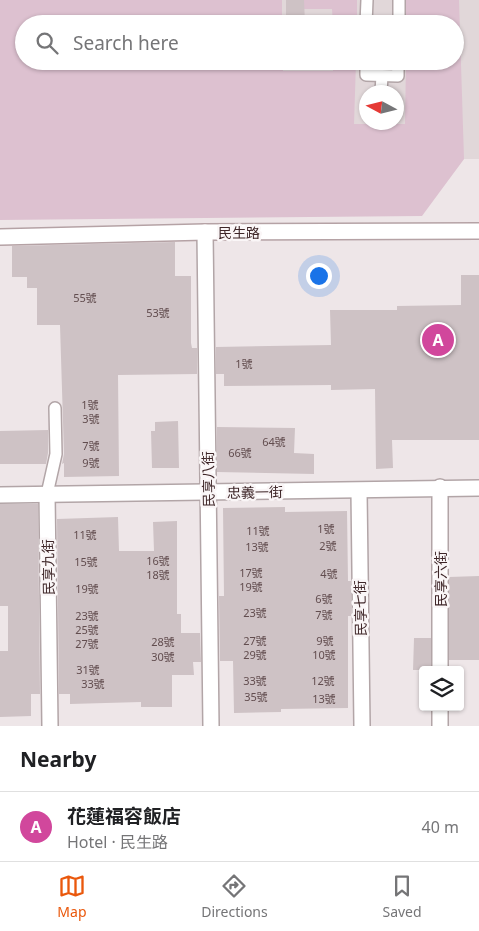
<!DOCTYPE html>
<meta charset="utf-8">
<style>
:root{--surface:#fff;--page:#f6f6f6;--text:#202124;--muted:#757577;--line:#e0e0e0;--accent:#ea580c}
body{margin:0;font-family:"Noto Sans","Noto Sans TC",sans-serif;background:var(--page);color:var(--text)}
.controls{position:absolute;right:15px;bottom:15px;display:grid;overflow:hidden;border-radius:5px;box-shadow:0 1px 4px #0004}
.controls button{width:45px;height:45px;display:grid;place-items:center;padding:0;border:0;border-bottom:1px solid var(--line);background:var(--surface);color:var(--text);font:25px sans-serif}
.compass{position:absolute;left:359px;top:85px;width:45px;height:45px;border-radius:50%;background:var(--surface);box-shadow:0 1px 4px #0004;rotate:277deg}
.you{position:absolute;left:318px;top:275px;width:18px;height:18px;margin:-12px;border:4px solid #fff;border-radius:50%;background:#1a73e8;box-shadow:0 0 0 8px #1a73e833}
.badge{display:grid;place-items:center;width:32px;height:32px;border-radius:50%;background:var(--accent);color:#fff;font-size:16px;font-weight:700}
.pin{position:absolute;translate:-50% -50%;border:2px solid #fff;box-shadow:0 1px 5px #0006}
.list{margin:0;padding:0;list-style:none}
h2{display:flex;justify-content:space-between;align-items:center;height:65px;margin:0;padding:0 20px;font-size:21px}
h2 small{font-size:16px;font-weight:400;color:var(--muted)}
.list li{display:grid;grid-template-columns:32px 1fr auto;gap:15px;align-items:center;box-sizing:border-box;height:70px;padding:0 20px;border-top:1px solid var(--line)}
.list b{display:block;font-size:19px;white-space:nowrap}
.list p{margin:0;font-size:16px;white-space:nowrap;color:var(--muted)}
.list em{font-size:16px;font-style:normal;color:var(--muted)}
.icon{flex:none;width:28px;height:28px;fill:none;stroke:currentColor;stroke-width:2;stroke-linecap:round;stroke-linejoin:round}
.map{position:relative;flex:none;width:479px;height:726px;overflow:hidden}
.search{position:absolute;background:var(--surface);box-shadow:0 1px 4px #0004;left:15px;right:15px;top:15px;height:55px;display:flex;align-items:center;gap:12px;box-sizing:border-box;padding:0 18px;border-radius:28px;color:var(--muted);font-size:19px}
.sheet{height:135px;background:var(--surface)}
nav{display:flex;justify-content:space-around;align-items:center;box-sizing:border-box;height:70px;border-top:1px solid var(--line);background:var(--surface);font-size:14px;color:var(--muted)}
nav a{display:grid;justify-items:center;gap:2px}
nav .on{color:var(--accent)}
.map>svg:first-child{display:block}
.built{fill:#e1d7d9;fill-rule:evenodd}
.green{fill:#ddc1d0}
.building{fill:#cec2c5}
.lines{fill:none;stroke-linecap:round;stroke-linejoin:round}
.lane-casing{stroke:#b2a5a7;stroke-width:14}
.street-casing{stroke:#b2a5a7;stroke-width:18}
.secondary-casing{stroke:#b5a2a5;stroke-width:18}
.lane{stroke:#fff;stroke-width:11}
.street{stroke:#fff;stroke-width:15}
.secondary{stroke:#fff;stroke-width:15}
.labels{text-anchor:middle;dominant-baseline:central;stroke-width:5;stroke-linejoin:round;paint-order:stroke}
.number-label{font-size:11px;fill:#624d4f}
.street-label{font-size:14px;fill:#3e2628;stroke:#faf6f7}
</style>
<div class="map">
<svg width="479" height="726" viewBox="0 0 479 726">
<rect width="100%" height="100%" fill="#eee6e8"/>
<path class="built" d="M272,0H479V159H464L435,197L274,160L273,61H455V24H272ZM366,92H396V122H366Z"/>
<g class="green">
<polygon points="0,0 282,0 282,24 24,24 24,61 282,61 283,71 333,71 333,61 356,61 354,124 405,124 406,61 455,61 455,24 406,24 406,0 459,0 464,159 422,216 0,220"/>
<polygon points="301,0 357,0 357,24 333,24 332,9 301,9"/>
</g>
<g class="building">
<polygon points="286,0 304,0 305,24 286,24"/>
<polygon points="175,242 175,276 191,276 191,343 192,348 197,348 197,374 118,375 119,476 64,477 64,463 62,464 64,454 60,325 37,325 37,288 27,288 27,277 12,277 12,246"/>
<polygon points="461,275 479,275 479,440 392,440 393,468 376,469 375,389 331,390 331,385 224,386 224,374 216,374 216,347 331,345 330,310 397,310 397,306 461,305"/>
<polygon points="178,421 179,468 152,468 151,431 155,431 155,422"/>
<polygon points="217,427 295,428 294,453 314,454 314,474 217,472"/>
<polygon points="48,430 48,453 46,464 0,464 0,431"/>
<polygon points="0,504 38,504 40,694 31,694 31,716 0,717 0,651 8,651 8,606 0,606"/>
<polygon points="285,507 285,512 347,511 348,581 351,581 351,616 348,616 348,708 281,709 281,712 234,713 233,661 220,661 219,596 224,596 223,508"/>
<polygon points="118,517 119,551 154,551 153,522 177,521 177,614 181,614 181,633 200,633 201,662 193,662 194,675 172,675 172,707 141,707 141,702 70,704 70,694 59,694 57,519"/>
<polygon points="479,576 479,660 449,660 449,577"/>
<polygon points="414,638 431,638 431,670 413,670"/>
</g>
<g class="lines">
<g class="lane-casing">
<g id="lane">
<polyline points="366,24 367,0"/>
<polyline points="399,24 399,0"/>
<polyline points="366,61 366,75 398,76 398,61"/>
<polyline points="381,92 382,76"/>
<polyline points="47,494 56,454 55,408"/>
</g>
</g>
<g class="street-casing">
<g id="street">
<polyline points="205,232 211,726"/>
<polyline points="440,487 440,670"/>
<polyline points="359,491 362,726"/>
<polyline points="47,494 50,726"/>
<polyline points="0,495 479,488"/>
<polyline points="440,707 440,726"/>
</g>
</g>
<g class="secondary-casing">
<polyline id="secondary" points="0,237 205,232 479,231"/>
</g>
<use href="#lane" class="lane"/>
<use href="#street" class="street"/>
<use href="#secondary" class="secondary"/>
</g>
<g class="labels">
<g class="number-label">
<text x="85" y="297">55號</text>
<text x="158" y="312">53號</text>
<text x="244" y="363">1號</text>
<text x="90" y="404">1號</text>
<text x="91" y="418">3號</text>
<text x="274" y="441">64號</text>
<text x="91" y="445">7號</text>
<text x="240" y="452">66號</text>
<text x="91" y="462">9號</text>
<text x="326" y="528">1號</text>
<text x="258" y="530">11號</text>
<text x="85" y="534">11號</text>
<text x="328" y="545">2號</text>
<text x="257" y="546">13號</text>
<text x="158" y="560">16號</text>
<text x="86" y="561">15號</text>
<text x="251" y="572">17號</text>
<text x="329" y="573">4號</text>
<text x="158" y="574">18號</text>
<text x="251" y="586">19號</text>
<text x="87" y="588">19號</text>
<text x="324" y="598">6號</text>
<text x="255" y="612">23號</text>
<text x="324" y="614">7號</text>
<text x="87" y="615">23號</text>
<text x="87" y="629">25號</text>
<text x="255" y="640">27號</text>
<text x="325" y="640">9號</text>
<text x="163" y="641">28號</text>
<text x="87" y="643">27號</text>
<text x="255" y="654">29號</text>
<text x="324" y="654">10號</text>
<text x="163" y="656">30號</text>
<text x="88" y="669">31號</text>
<text x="255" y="680">33號</text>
<text x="323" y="680">12號</text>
<text x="93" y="683">33號</text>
<text x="256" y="696">35號</text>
<text x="324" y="698">13號</text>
</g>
<g class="street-label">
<text x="239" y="232">民生路</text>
<text transform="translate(208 479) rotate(-91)">民享八街</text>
<text transform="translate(255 492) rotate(-1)">忠義一街</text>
<text transform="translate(48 567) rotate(-91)">民享九街</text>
<text transform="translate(440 579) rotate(-90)">民享六街</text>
<text transform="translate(360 608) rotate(-91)">民享七街</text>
</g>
</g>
</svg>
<div class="controls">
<button><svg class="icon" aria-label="layers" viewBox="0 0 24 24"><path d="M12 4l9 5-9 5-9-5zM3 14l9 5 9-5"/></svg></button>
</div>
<svg class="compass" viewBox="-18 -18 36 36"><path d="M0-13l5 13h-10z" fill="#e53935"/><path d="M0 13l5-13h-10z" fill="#757577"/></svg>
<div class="you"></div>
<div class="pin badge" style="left:438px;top:340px;background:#d1479c">A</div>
<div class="search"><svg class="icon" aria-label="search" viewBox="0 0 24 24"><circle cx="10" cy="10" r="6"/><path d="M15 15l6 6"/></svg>Search here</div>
</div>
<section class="sheet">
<h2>Nearby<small></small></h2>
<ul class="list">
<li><span class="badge" style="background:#d1479c">A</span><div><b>花蓮福容飯店</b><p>Hotel · 民生路</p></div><em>40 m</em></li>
</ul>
</section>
<nav>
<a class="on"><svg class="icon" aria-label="map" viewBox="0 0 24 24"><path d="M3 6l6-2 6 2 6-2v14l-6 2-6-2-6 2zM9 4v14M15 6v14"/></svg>Map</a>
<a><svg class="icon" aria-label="directions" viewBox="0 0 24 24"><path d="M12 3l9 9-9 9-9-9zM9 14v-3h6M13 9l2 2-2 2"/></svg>Directions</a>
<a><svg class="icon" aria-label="saved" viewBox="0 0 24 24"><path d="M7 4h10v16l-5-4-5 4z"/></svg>Saved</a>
</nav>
